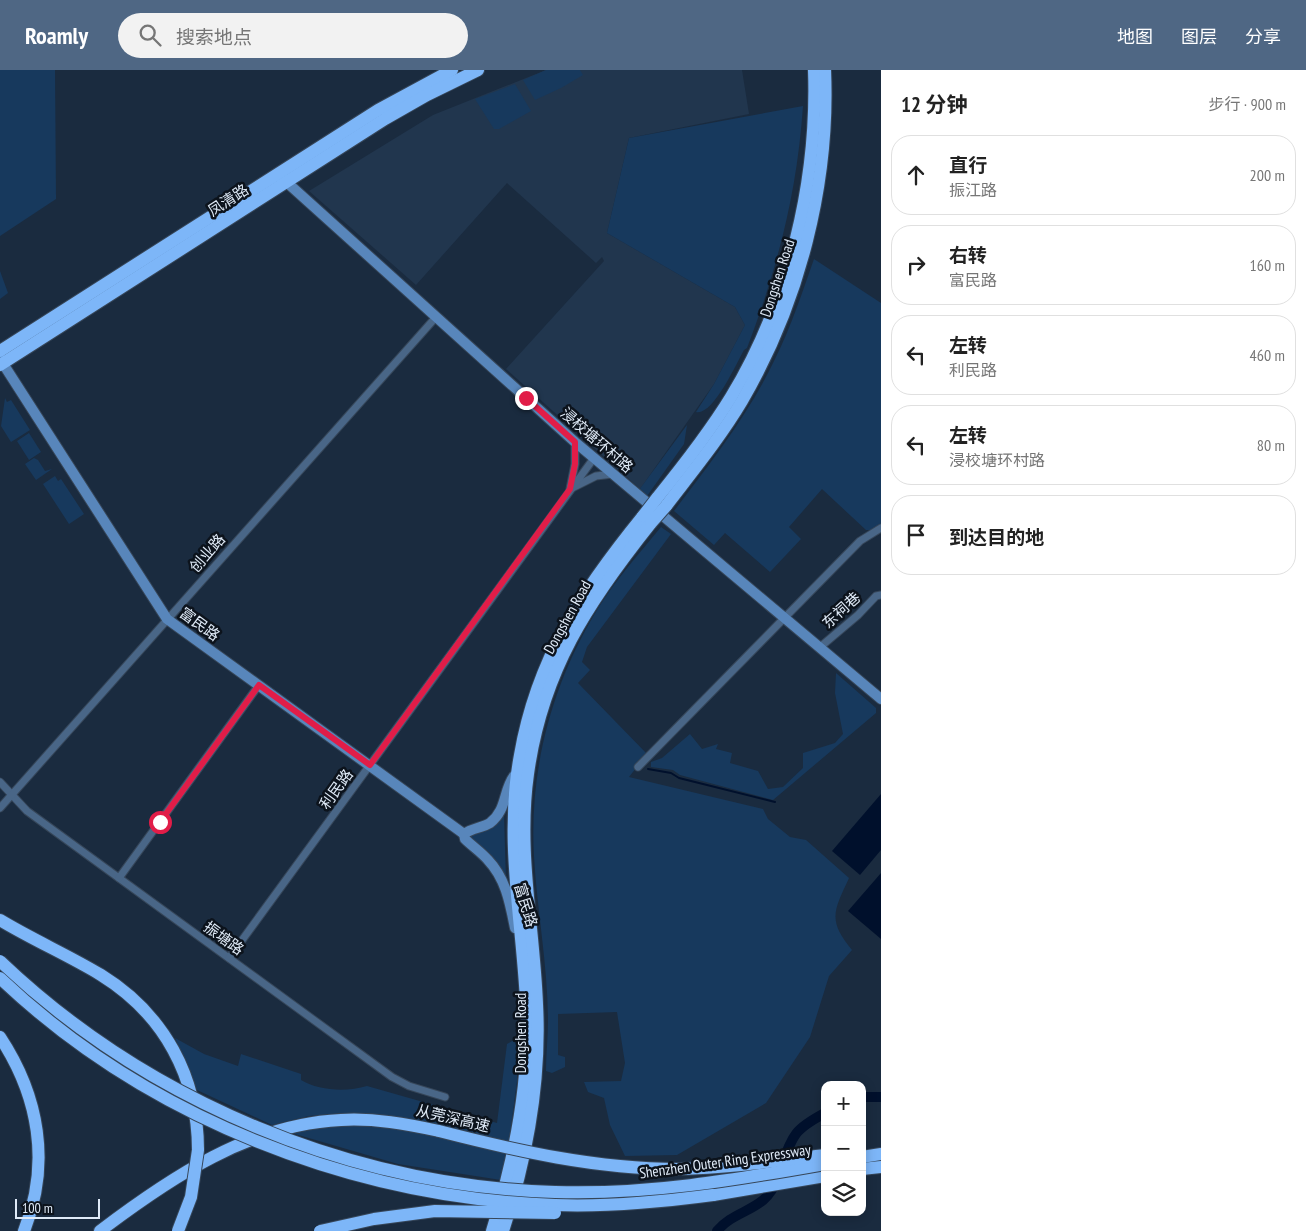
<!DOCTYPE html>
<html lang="zh">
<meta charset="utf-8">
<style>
:root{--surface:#fff;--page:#f2f2f2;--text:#222;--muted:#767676;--line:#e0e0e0;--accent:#4f6784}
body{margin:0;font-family:"PT Sans Narrow","Noto Sans SC",sans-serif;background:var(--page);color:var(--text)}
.controls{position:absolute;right:15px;bottom:15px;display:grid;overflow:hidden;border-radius:10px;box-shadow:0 2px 12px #0003}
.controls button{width:45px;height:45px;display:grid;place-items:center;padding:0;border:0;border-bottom:1px solid var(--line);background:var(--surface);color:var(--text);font:25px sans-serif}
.scale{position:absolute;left:15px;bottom:12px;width:85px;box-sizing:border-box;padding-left:5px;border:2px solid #dfeaf7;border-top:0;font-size:14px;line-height:18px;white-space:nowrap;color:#dfeaf7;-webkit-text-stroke:4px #0c131c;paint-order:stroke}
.stop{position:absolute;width:15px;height:15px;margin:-11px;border:4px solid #e11d48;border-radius:50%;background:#fff}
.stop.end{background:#e11d48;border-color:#fff;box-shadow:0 1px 5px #0008}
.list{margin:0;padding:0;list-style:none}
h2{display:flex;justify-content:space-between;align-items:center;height:65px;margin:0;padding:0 20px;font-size:21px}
h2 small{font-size:16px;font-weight:400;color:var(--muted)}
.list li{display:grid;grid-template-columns:32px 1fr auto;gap:15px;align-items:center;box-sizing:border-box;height:80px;margin:0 10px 10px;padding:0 10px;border:1px solid var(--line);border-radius:20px}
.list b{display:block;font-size:19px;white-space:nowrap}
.list p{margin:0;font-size:16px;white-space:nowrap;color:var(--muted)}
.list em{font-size:16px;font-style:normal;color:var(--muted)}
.icon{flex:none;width:28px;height:28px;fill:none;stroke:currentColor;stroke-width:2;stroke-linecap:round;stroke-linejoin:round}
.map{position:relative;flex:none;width:881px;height:1161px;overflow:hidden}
header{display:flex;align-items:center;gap:30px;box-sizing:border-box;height:70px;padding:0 25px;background:var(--accent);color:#fff}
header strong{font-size:24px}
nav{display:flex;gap:28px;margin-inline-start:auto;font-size:18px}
.search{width:350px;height:45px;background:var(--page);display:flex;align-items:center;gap:12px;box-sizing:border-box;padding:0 18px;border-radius:28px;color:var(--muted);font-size:19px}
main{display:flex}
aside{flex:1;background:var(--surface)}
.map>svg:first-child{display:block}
.built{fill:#21364e}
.green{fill:#17395d}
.water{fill:#00102c}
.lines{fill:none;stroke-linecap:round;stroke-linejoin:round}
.stream{stroke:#00102c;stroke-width:2}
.river{stroke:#00102c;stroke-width:10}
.street-casing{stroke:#364659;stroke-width:9}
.secondary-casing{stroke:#364659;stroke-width:12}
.highway-casing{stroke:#364659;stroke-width:14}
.street{stroke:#496687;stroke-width:7}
.secondary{stroke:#5886bb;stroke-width:10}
.highway{stroke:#7db6f8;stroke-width:12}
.highway-bridge-casing{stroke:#364659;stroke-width:14;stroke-linecap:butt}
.highway-bridge{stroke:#7db6f8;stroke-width:12}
.route{stroke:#e11d48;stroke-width:6}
.labels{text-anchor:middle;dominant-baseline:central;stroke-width:5;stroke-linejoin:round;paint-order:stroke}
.street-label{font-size:15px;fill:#dfeaf7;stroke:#0c131c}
</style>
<header>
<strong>Roamly</strong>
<div class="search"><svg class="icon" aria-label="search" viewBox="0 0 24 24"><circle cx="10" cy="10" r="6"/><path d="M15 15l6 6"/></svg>搜索地点</div>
<nav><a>地图</a><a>图层</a><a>分享</a></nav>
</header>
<main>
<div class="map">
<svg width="881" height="1161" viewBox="0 0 881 1161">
<rect width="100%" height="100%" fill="#1a2b3f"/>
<polygon class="built" points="546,0 742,0 749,44 629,68 607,163 735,237 745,255 714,314 640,419 506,299 604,191 602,187 596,193 507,113 416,215 309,121 433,45"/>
<g class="green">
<polygon points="0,0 55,0 56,129 0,166"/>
<polygon points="546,0 580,0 583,5 561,18 535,30 523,10"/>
<polygon points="515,14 531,41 499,59 494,59 475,29"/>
<path d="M803,36C797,123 778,196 747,278L744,280C736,294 713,346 696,342L714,314L745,255L735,237L607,163L629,68Z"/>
<path d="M814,189L881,233V454L871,460H866L822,419L789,457L801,469L770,502L725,463L714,475L674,441C711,392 749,344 775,289C791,257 802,223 814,189Z"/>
<polygon points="0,201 8,223 0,229"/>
<polygon points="5,328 7,332 11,330 30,360 11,372 1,356"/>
<polygon points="687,355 684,374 647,426 639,420"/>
<polygon points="29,363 41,382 29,390 17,371"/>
<polygon points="34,388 38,390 45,401 52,399 36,410 25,394"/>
<polygon points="55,406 58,411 61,409 84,444 69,454 43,414"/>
<path d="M661,457L671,464L587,577L582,592L590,600L578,613L647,684L629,707L763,739L768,749L790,767L806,770L849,808C834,841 827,850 852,880L829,906L810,967L766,1033L677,1085L625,1086L610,1055L604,1028L588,1022L584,1012L621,1011L625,993L617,942L558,944V985L565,987V997L552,1003L546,1001C546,984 548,968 548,951C548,896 537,841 534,786C529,699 552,614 597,540C615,510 639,484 661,457Z"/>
<polygon points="836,603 876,638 876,643 773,730 680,705 673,700 651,697 651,692 662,688 690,664 702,679 718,674 716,679 732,683 730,693 758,701 768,719 783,717 803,698 803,683 835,673 843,664 835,623"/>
<polygon points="503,745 504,745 506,811 470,767"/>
<path d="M175,968L204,984L238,996L241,984L301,1004V1010C319,1021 347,1022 367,1016L497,1053L507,974L517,968V1011L509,1072L440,1055L375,1044L342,1043L309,1046L272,1055L197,1020Z"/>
<polygon points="349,1054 402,1058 506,1083 501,1110 398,1094 295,1064 295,1061"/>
</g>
<g class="water">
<polygon points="881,724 881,780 860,805 832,781"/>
<polygon points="881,803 881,869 848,841"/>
</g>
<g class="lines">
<polyline class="stream" points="648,699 671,703 679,708 775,732"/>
<g class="river">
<polyline points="862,1027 881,1027"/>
<path d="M782,1095C793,1064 795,1059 825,1043"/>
<path d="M717,1161C736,1138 766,1142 777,1109"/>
</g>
<g class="street-casing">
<g id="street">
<polyline points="575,372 575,394 570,419 596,406 613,404"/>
<polyline points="819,578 858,545 876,526 881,525"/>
<polyline points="638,697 860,471 881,458"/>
<polyline points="0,712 27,741 392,1007 409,1016 445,1027"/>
<polyline points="0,738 436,247"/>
<polyline points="119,808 259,615"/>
<polyline points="229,888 594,388"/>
</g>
</g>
<g class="secondary-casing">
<g id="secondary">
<polyline points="282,108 575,372 881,629"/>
<polyline points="0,289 167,549 464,764"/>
<path d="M514,706C503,721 507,740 490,753C482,758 472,758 464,764L465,769C472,776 481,782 488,790C506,809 510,833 515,858"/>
</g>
</g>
<g class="highway-casing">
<g id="highway">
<polyline points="0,281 378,40 452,0"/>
<polyline points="0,295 385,49 427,25 478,0"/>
<path d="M657,428C683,396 709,363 731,327C789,231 818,112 814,0"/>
<path d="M666,436C692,402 720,368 742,331C799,233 830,114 825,0"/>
<path d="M0,850C33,870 68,885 101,905C164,944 198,1007 198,1080"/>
<path d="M0,967C39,1026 51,1094 24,1161"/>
<polyline points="862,1087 881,1084"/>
<polyline points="862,1099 881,1097"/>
<polyline points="713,1125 825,1106"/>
<path d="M100,1161C170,1108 250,1054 341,1050C374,1048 407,1054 439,1061"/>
<path d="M492,1161C513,1094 528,1024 527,953C525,863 503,775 520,685C537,588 582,521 643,446"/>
<path d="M503,1161C527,1088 541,1011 537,934C534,857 517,781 528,704C542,601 588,532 651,453"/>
</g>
</g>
<use href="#street" class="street"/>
<use href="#secondary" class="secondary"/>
<use href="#highway" class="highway"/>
<g class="highway-bridge-casing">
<g id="highway-bridge">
<polyline points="643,446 657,428"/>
<polyline points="651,453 666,436"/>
<path d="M0,891C148,1032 351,1116 555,1122C646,1125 735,1110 825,1094"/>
<path d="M0,908C147,1048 353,1128 555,1135C608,1137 661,1132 713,1125"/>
<path d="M439,1061C517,1081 596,1099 678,1099C727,1098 776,1091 825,1085"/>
<polyline points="178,1161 191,1127 198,1080"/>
<polyline points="320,1161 374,1149 435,1141 555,1143"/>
</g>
</g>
<use href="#highway-bridge" class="highway-bridge"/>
</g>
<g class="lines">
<polyline class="route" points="160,752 259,615 370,695 570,419 575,394 575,372 526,328"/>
</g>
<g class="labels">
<g class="street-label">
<text transform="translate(228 130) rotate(-33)">凤清路</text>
<text transform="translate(777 208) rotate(-72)">Dongshen Road</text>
<text transform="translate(597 370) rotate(41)">浸校塘环村路</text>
<text transform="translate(207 483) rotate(-49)">创业路</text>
<text transform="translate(841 540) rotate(-42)">东祠巷</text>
<text transform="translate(567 547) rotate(-61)">Dongshen Road</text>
<text transform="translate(200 554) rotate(36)">富民路</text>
<text transform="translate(336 719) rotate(-54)">利民路</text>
<text transform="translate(526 835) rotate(73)">富民路</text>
<text transform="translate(224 868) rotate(36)">振塘路</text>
<text transform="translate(520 963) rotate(-90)">Dongshen Road</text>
<text transform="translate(453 1048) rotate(13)">从莞深高速</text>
<text transform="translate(725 1091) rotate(-8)">Shenzhen Outer Ring Expressway</text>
</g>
</g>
</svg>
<div class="controls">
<button>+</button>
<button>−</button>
<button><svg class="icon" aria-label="layers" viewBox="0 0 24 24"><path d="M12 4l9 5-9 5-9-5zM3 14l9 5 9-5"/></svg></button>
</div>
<div class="scale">100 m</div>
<div class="stop" style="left:160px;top:752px"></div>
<div class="stop end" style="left:526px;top:328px"></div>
</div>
<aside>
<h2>12 分钟<small>步行 · 900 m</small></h2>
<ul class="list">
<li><svg class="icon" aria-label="ahead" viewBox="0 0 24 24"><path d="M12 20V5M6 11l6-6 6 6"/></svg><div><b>直行</b><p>振江路</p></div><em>200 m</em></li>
<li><svg class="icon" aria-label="right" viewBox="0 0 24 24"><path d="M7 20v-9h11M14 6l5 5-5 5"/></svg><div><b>右转</b><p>富民路</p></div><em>160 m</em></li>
<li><svg class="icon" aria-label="left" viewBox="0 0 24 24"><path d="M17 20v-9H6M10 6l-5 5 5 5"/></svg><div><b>左转</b><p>利民路</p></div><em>460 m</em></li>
<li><svg class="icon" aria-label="left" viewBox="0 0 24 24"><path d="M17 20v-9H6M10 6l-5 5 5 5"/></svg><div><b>左转</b><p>浸校塘环村路</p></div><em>80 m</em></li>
<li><svg class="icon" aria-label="arrive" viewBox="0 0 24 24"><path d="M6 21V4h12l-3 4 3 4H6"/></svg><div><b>到达目的地</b></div></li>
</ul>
</aside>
</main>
